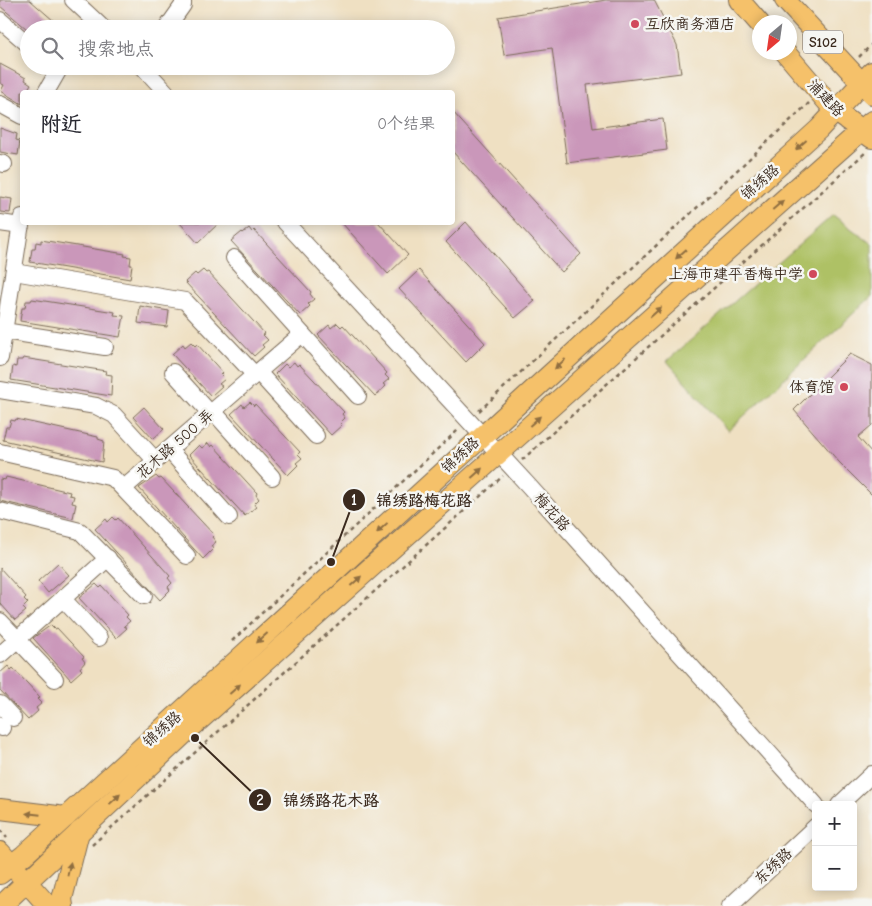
<!DOCTYPE html>
<html lang="zh">
<meta charset="utf-8">
<style>
:root{--surface:#fff;--page:#f7f7f7;--text:#2b2b33;--muted:#7c7c81;--line:#e1e1e2}
body{margin:0;font-family:"Comic Neue","LXGW WenKai TC",sans-serif;background:var(--page);color:var(--text)}
.controls{position:absolute;right:15px;bottom:15px;display:grid;overflow:hidden;border-radius:5px;box-shadow:0 2px 12px #0003}
.controls button{width:45px;height:45px;display:grid;place-items:center;padding:0;border:0;border-bottom:1px solid var(--line);background:var(--surface);color:var(--text);font:25px sans-serif}
.compass{position:absolute;left:752px;top:15px;width:45px;height:45px;border-radius:50%;background:var(--surface);box-shadow:0 2px 12px #0003;rotate:209deg}
.list{margin:0;padding:0;list-style:none}
h2{display:flex;justify-content:space-between;align-items:center;height:65px;margin:0;padding:0 20px;font-size:21px}
h2 small{font-size:16px;font-weight:400;color:var(--muted)}
.icon{flex:none;width:28px;height:28px;fill:none;stroke:currentColor;stroke-width:2;stroke-linecap:round;stroke-linejoin:round}
.map{position:relative;flex:none;width:872px;height:906px;overflow:hidden}
.search{position:absolute;background:var(--surface);box-shadow:0 2px 12px #0003;left:20px;top:20px;width:435px;height:55px;display:flex;align-items:center;gap:12px;box-sizing:border-box;padding:0 18px;border-radius:28px;color:var(--muted);font-size:19px}
.panel{position:absolute;background:var(--surface);box-shadow:0 2px 12px #0003;left:20px;top:90px;width:435px;height:135px;border-radius:5px}
.map>svg:first-child{display:block}
.green{fill:#aec165;stroke:#747642}
.building{fill:#ca97ba}
.lines{fill:none;stroke-linecap:round;stroke-linejoin:round}
.minor-casing{stroke:#7a6a57;stroke-width:18}
.major-casing{stroke:#7a6a57;stroke-width:22}
.path{stroke:#7a6a57;stroke-width:2.5;stroke-dasharray:4 4;stroke-linecap:butt}
.minor{stroke:#fff;stroke-width:16}
.major{stroke:#f5c16b;stroke-width:20}
.oneway{fill:#8f6e41}
.poi-dot{fill:#d1495b;stroke:#f6f6f2;stroke-width:2}
.labels{text-anchor:middle;dominant-baseline:central;stroke-width:5;stroke-linejoin:round;paint-order:stroke}
.shield{fill:#f6f6f2;stroke:#73675e;stroke-width:1}
.shield-label{font-size:14px;font-weight:bold;fill:#3b2a1e}
.poi-label{font-size:15px;fill:#3b2a1e;stroke:#f6f6f2;text-anchor:end}
.street-label{font-size:15px;fill:#3b2a1e;stroke:#f6f6f2}
.leader{fill:none;stroke:#3b2a1e;stroke-width:2}
.callout-dot{fill:#3b2a1e;stroke:#f6f6f2;stroke-width:2}
.mark-label{font-size:15px;text-anchor:middle;font-weight:bold;fill:#fff}
.callout-label{font-size:16px;text-anchor:middle;font-weight:bold;fill:#3b2a1e;stroke:#f6f6f2;stroke-width:5;stroke-linejoin:round;paint-order:stroke}
</style>
<div class="map">
<svg width="872" height="906" viewBox="0 0 872 906">
<rect width="100%" height="100%" fill="#f6f6f2"/>
<filter id="ink" filterUnits="userSpaceOnUse"><feTurbulence type="fractalNoise" baseFrequency=".02" numOctaves="2"/><feDisplacementMap in="SourceGraphic" scale="10" xChannelSelector="R" yChannelSelector="G"/><feConvolveMatrix kernelMatrix="1 2 1 2 8 2 1 2 1" color-interpolation-filters="sRGB"/></filter>
<filter id="wash" filterUnits="userSpaceOnUse"><feTurbulence type="fractalNoise" baseFrequency=".0096" numOctaves="4" result="noise"/><feDisplacementMap in="SourceGraphic" scale="20" xChannelSelector="R" yChannelSelector="G"/><feGaussianBlur stdDeviation="1.12" result="paint"/><feColorMatrix in="noise" values="0 0 0 0 0 0 0 0 0 0 0 0 0 0 0 0 0 1.4 0 .05"/><feComposite in="paint" operator="in"/></filter>
<g filter="url(#wash)">
<rect width="100%" height="100%" fill="#efe0c2"/>
<polygon class="green" points="833,215 872,244 872,296 728,431 667,361"/>
<g id="blocks">
<g class="building">
<polygon points="0,0 30,0 54,21 52,23 59,29 27,29 0,6"/>
<polygon points="606,0 654,0 677,45 681,73 587,85 593,128 663,119 667,150 567,163 552,48 504,55 498,17"/>
<polygon points="0,64 26,78 25,80 31,84 26,92 22,92 22,104 1,91 4,85 0,83"/>
<polygon points="452,111 581,254 562,272 452,151"/>
<polygon points="0,128 17,134 16,140 20,141 18,155 0,152"/>
<polygon points="0,197 12,199 10,213 0,212"/>
<polygon points="179,222 220,222 198,243"/>
<polygon points="341,222 378,222 408,255 388,274"/>
<polygon points="466,222 535,301 515,318 446,242"/>
<polygon points="249,228 252,232 254,230 311,292 310,294 314,299 308,304 310,306 300,315 231,241 242,232 243,233"/>
<polygon points="41,240 125,254 124,256 131,257 130,265 132,265 130,279 30,262 32,249 35,249 36,242 41,243"/>
<polygon points="203,270 206,273 208,272 265,334 263,335 268,340 262,345 264,347 254,356 185,282 195,273 197,275"/>
<polygon points="419,270 485,343 466,362 399,289"/>
<polygon points="32,299 115,312 114,315 124,316 120,337 20,321 22,308 25,308 26,301 31,301"/>
<polygon points="140,306 169,311 167,327 138,323"/>
<polygon points="337,323 341,327 343,325 387,373 385,375 389,379 383,384 386,386 375,396 318,335 329,325 331,328"/>
<polygon points="191,342 195,346 197,344 223,373 221,375 225,379 219,384 222,386 211,396 172,354 183,344 185,347"/>
<polygon points="850,354 872,365 872,425 858,437 872,453 872,495 839,462 794,410"/>
<polygon points="23,358 106,371 105,374 112,375 111,396 11,380 13,366 16,367 17,360 22,360"/>
<polygon points="294,362 297,366 299,364 344,412 342,414 345,418 340,423 342,425 331,435 275,374 285,364 288,367"/>
<polygon points="250,402 254,406 255,404 300,452 298,454 302,458 296,463 298,465 288,475 231,414 242,404 244,407"/>
<polygon points="144,407 164,429 153,439 133,417"/>
<polygon points="16,419 98,437 98,439 104,441 102,462 3,440 6,427 9,427 11,420 15,421"/>
<polygon points="208,443 211,447 213,445 257,493 256,495 259,499 254,504 256,507 245,516 189,455 199,445 202,448"/>
<polygon points="156,476 159,479 161,478 214,535 212,537 216,542 211,546 213,549 203,559 139,488"/>
<polygon points="6,477 70,492 69,495 74,496 72,503 76,504 73,518 0,501 0,479 5,480"/>
<polygon points="113,517 116,520 118,518 170,576 168,578 172,583 168,587 170,590 160,600 95,529 106,519 108,522"/>
<polygon points="58,563 69,575 48,593 38,581"/>
<polygon points="0,568 26,597 24,599 28,603 23,608 26,611 15,620 0,603"/>
<polygon points="96,584 100,588 102,586 128,615 126,617 130,621 124,626 127,628 116,638 79,598"/>
<polygon points="51,625 55,629 57,628 84,657 82,658 85,662 80,668 82,670 71,680 33,638"/>
<polygon points="8,666 11,670 13,668 40,697 38,699 42,703 36,708 38,711 28,720 0,690 0,673"/>
</g>
</g>
</g>
<g filter="url(#ink)">
<use href="#blocks" fill-opacity="0" stroke="#7a6a57" stroke-width="1"/>
<g class="lines">
<g class="minor-casing">
<g id="minor">
<polyline points="73,0 104,29"/>
<polyline points="0,20 29,45"/>
<polyline points="166,29 183,5 183,0"/>
<polyline points="142,66 166,92"/>
<polyline points="46,92 61,66"/>
<polyline points="0,104 22,116"/>
<polyline points="0,163 4,164"/>
<polyline points="285,222 528,485 816,805"/>
<polyline points="0,223 21,226"/>
<polyline points="234,258 358,396"/>
<polyline points="14,272 185,301 255,375"/>
<polyline points="4,331 105,347"/>
<polyline points="0,358 22,217"/>
<polyline points="173,372 210,413"/>
<polyline points="258,372 316,436"/>
<polyline points="0,390 96,406 114,415 156,461"/>
<polyline points="213,411 272,477"/>
<polyline points="169,450 229,517"/>
<polyline points="0,452 113,478 187,556"/>
<polyline points="124,488 302,334"/>
<polyline points="0,511 80,531 144,596"/>
<polyline points="63,599 99,638"/>
<polyline points="0,621 55,679"/>
<polyline points="0,655 108,558"/>
<polyline points="0,704 13,718"/>
<polyline points="0,725 2,728"/>
<polyline points="839,805 872,774"/>
<polyline points="730,906 816,826"/>
</g>
</g>
<g class="major-casing">
<g id="major">
<polyline points="739,0 760,24"/>
<polyline points="785,0 872,94"/>
<polyline points="785,52 835,111 872,138"/>
<polyline points="0,809 66,817"/>
<polyline points="0,852 48,906"/>
<polyline points="0,874 24,855 819,129 872,72"/>
<polyline points="1,906 185,733 872,121"/>
<polyline points="63,906 62,899 79,832"/>
</g>
</g>
<g class="path">
<polyline points="859,57 872,44"/>
<polyline points="479,411 809,103"/>
<polyline points="522,460 866,152"/>
<polyline points="232,641 458,430"/>
<polyline points="0,830 7,838"/>
<polyline points="92,845 503,476"/>
</g>
<use href="#minor" class="minor"/>
<use href="#major" class="major"/>
</g>
<defs><path id="oneway-solid" d="M-6-.8H1V-3.2L6.5 0L1 3.2V.8H-6Z" transform="scale(1.25)"/></defs>
<g class="oneway">
<use href="#oneway-solid" transform="translate(801 145) rotate(138)"/>
<use href="#oneway-solid" transform="translate(778 205) rotate(-41)"/>
<use href="#oneway-solid" transform="translate(681 254) rotate(138)"/>
<use href="#oneway-solid" transform="translate(656 312) rotate(-42)"/>
<use href="#oneway-solid" transform="translate(560 364) rotate(138)"/>
<use href="#oneway-solid" transform="translate(535 421) rotate(-42)"/>
<use href="#oneway-solid" transform="translate(477 473) rotate(-42)"/>
<use href="#oneway-solid" transform="translate(382 528) rotate(137)"/>
<use href="#oneway-solid" transform="translate(356 581) rotate(-42)"/>
<use href="#oneway-solid" transform="translate(262 638) rotate(138)"/>
<use href="#oneway-solid" transform="translate(235 689) rotate(-42)"/>
<use href="#oneway-solid" transform="translate(115 799) rotate(-43)"/>
<use href="#oneway-solid" transform="translate(33 814) rotate(-174)"/>
<use href="#oneway-solid" transform="translate(69 869) rotate(-77)"/>
</g>
</g>
<g class="poi-dot">
<circle cx="635" cy="24" r="5"/>
<circle cx="813" cy="274" r="5"/>
<circle cx="844" cy="387" r="5"/>
</g>
<g class="labels">
<rect class="shield" x="803" y="30.5" width="40" height="23" rx="4"/>
<g class="shield-label">
<text x="823" y="42">S102</text>
</g>
<g class="poi-label">
<text x="645" y="24" text-anchor="start">互欣商务酒店</text>
<text x="803" y="274">上海市建平香梅中学</text>
<text x="834" y="387">体育馆</text>
</g>
<g class="street-label">
<text transform="translate(826 98) rotate(46)">浦建路</text>
<text transform="translate(760 182) rotate(-42)">锦绣路</text>
<text transform="translate(175 444) rotate(-41)">花木路 500 弄</text>
<text transform="translate(460 455) rotate(-43)">锦绣路</text>
<text transform="translate(552 512) rotate(48)">梅花路</text>
<text transform="translate(162 729) rotate(-42)">锦绣路</text>
<text transform="translate(773 866) rotate(-43)">东绣路</text>
</g>
</g>
<path class="leader" d="M331 562L354 500M195 738L260 800"/>
<g class="callout-dot">
<circle cx="331" cy="562" r="5"/>
<circle cx="195" cy="738" r="5"/>
<circle cx="354" cy="500" r="12"/>
<circle cx="260" cy="800" r="12"/>
</g>
<g class="mark-label">
<text x="354" y="505">1</text>
<text x="260" y="805">2</text>
</g>
<g class="callout-label">
<text x="424" y="506">锦绣路梅花路</text>
<text x="331" y="806">锦绣路花木路</text>
</g>
</svg>
<div class="controls">
<button>+</button>
<button>−</button>
</div>
<svg class="compass" viewBox="-18 -18 36 36"><path d="M0-13l5 13h-10z" fill="#e53935"/><path d="M0 13l5-13h-10z" fill="#7c7c81"/></svg>
<div class="search"><svg class="icon" aria-label="search" viewBox="0 0 24 24"><circle cx="10" cy="10" r="6"/><path d="M15 15l6 6"/></svg>搜索地点</div>
<section class="panel">
<h2>附近<small>0个结果</small></h2>
<ul class="list">
</ul>
</section>
</div>
